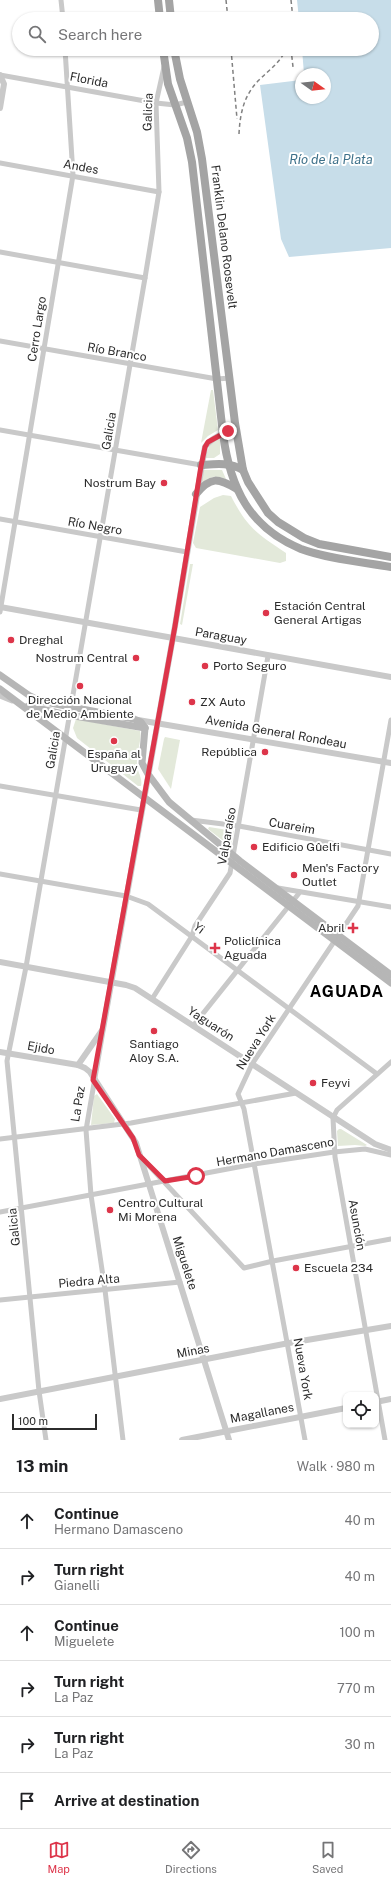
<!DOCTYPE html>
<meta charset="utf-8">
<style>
:root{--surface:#fff;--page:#f2f2f2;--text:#202124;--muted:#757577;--line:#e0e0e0;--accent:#dd354a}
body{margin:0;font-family:"Public Sans",sans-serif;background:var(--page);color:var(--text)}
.controls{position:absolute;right:12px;bottom:12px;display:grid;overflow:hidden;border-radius:8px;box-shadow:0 1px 3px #0004}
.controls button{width:36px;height:36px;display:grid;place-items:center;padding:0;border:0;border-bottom:1px solid var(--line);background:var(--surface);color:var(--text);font:20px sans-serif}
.compass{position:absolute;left:295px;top:68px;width:36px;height:36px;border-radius:50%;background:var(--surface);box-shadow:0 1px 3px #0004;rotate:105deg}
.scale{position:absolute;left:12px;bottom:10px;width:85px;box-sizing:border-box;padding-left:4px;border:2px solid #2c2c2c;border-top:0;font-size:11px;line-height:14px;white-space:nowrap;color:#2c2c2c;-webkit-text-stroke:3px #fff;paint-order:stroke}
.stop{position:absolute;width:12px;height:12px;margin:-9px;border:3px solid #dd354a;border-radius:50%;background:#fff}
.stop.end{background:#dd354a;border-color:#fff;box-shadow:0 1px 4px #0008}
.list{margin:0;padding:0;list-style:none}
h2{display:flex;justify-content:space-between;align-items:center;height:52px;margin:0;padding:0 16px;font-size:17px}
h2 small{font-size:13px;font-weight:400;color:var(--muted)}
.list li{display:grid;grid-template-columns:26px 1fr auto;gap:12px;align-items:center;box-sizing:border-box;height:56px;padding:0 16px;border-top:1px solid var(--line)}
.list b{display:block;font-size:15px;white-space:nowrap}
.list p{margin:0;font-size:13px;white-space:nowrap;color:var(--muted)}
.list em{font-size:13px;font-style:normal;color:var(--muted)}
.icon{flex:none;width:22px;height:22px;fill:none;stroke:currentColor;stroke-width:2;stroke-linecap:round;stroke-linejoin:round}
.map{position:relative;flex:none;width:391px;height:1440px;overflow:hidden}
.search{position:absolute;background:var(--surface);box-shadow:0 1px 3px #0004;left:12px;right:12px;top:12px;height:44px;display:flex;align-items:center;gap:10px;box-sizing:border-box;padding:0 14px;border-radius:22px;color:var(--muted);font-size:15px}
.sheet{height:388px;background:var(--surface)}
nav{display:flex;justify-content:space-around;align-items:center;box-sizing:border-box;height:56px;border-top:1px solid var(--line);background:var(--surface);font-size:11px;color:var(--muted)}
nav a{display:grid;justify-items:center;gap:2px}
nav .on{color:var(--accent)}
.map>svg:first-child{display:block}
.green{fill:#e3e9da}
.water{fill:#c7dde9}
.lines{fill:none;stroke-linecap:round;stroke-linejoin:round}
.minor{stroke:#c9c9c9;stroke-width:5}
.tertiary{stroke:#c9c9c9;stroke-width:6}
.secondary{stroke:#b6b6b6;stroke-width:7}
.primary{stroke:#a4a4a4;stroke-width:8}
.rail{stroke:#818181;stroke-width:1.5;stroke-dasharray:4 3;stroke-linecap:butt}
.route{stroke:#dd354a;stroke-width:5}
.poi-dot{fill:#dd354a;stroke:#fff;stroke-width:1.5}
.labels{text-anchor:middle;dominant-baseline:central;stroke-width:4;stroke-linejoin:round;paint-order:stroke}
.street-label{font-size:12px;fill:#2c2c2c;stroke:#fff}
.poi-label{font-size:12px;fill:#2c2c2c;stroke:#fff;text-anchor:start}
.water-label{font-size:13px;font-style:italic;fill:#3e718a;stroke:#fff}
.district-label{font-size:16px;font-weight:bold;letter-spacing:1px;fill:#000;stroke:#fff}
</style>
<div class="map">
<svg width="391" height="1440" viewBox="0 0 391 1440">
<rect width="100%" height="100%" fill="#fff"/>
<g class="green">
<polygon points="211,390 213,390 218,430 208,436 201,443"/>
<polygon points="217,439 220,440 220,454 214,458 205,458 210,444"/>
<path d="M204,470H222L226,479C216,475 210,476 201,484Z"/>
<path d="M223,495L231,496C248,529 257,533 286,553V561L280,563L196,548L193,543L200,507L214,498Z"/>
<polygon points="190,564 193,564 182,625 180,624"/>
<path d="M76,719L140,731C142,741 136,753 137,764C137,772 143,778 141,786H138L77,738L73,728Z"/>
<polygon points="165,737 180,740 171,789 158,769 164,739"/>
<polygon points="209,827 234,831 231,847 208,829"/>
<polygon points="97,1094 115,1119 114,1123 91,1125 94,1096"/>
<polygon points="339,1129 341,1129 367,1145 365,1146 355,1145 338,1146 337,1131"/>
</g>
<polygon class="water" points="297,0 391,0 391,248 289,257 281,239 260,85 301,80 301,98 325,98 325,74 304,74 302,49 372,49 372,19 299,19"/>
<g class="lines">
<g class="minor">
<polyline points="61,0 63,19"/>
<polyline points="0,75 156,103 175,105 187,102"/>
<polyline points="0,163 159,192"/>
<polyline points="0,252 145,278"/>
<polyline points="0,341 217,379 230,378"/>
<polyline points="0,430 201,465"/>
<polyline points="0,519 187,552"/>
<polyline points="0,612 73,175 65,49"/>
<polyline points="0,696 12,701"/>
<polyline points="0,786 141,810"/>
<polyline points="191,820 239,826 391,854"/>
<polyline points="0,874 126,896 148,904 377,1074"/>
<polyline points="278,888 391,907"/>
<polyline points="152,999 192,936 195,926 230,873 268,656"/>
<polyline points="193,1026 300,892"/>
<polyline points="103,1031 86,1130 91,1195 105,1290 123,1440"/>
<polyline points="0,1139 131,1123 296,1093"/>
<polyline points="140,1156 244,1268 273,1261 391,1239"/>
<polyline points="0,1212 254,1164 334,1152 365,1149 391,1155"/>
<polyline points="0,1300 180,1282"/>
<polyline points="46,1440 39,1391 7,1061 26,967 145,278 159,192 156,103 164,67"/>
<polyline points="305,1440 244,1109 238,1094 252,1064 358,906 391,720"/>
<polyline points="385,1440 335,1157 333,1118 337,1110 391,1062"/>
</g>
<g class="tertiary">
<polyline points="0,108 4,84 0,75"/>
<polyline points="0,607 391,677"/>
<polyline points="138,720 391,763"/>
<polyline points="0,962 126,985 135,988 375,1144 391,1150"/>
<polyline points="0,1052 78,1065 85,1068 90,1072 136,1143 229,1440"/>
<path d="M78,1065L103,1029L175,626L205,447C212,435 227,436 235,423"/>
<polyline points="0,1399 289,1343 391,1326"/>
<polyline points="376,1402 391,1399"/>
<polyline points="182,1440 346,1408"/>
</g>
<g class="secondary">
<polyline points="0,675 30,696 40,701 134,719 141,722 145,728"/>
<polyline points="0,689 391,983"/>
<polyline points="28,706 63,714 145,728"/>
<polyline points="145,728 142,763 148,774 169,802 240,861 391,975"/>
</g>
<g class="primary">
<polyline points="158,0 160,19"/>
<polyline points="169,0 171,19"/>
<path d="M163,49L168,84L187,138L192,162L223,434C230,487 249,528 301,549C328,559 363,562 391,567"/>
<polyline points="174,49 180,79 197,132 202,159 235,423 243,470 248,482 268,513 278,522 304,538 319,544 391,557"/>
<path d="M201,465C216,464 229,462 243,470"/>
<path d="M196,494C211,476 218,478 237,489"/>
</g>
<g class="rail">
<polyline points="226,0 228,19"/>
<polyline points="291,0 293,19"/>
<polyline points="231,49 237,119"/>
<polyline points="291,49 293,67"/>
<path d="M239,134C240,113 244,95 259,80C270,69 280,63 286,49"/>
</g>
</g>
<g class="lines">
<polyline class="route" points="196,1176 165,1181 139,1155 133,1138 93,1080 175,626 201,466 205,447 208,442 228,431"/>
</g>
<g class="poi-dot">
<circle cx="164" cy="483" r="4"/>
<circle cx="266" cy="613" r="4"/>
<circle cx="11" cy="640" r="4"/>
<circle cx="136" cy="658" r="4"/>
<circle cx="205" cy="666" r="4"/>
<circle cx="80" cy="686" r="4"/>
<circle cx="192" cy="702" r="4"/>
<circle cx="114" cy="741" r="4"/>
<circle cx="265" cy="752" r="4"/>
<circle cx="254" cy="847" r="4"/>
<circle cx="294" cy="875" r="4"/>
<path d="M351 922h4v4h4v4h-4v4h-4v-4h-4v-4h4z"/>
<path d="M213 942h4v4h4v4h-4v4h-4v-4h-4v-4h4z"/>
<circle cx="154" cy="1031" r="4"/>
<circle cx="313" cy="1083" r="4"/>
<circle cx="110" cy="1210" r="4"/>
<circle cx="296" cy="1268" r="4"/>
</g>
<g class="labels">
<g class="street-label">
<text transform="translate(89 80) rotate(11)">Florida</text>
<text transform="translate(148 112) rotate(-88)">Galicia</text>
<text transform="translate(81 167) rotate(10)">Andes</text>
<text transform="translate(224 237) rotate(83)">Franklin Delano Roosevelt</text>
<text transform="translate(37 329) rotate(-81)">Cerro Largo</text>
<text transform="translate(117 352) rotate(10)">Río Branco</text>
<text transform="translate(109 431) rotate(-80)">Galicia</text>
<text transform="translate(95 526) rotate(10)">Río Negro</text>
<text transform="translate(221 636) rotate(10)">Paraguay</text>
<text transform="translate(276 732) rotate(10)">Avenida General Rondeau</text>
<text transform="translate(53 750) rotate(-80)">Galicia</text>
<text transform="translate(292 826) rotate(10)">Cuareim</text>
<text transform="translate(227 836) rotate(-80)">Valparaíso</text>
<text transform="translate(199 928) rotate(37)">Yi</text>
<text transform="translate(211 1024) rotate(33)">Yaguarón</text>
<text transform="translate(256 1042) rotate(-58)">Nueva York</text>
<text transform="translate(41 1048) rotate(10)">Ejido</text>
<text transform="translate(78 1104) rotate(-81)">La Paz</text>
<text transform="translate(275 1152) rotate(-10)">Hermano Damasceno</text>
<text transform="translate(357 1225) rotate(80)">Asunción</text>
<text transform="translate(14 1227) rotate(-96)">Galicia</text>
<text transform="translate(185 1263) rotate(72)">Miguelete</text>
<text transform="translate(89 1281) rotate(-5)">Piedra Alta</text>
<text transform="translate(193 1351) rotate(-11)">Minas</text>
<text transform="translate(303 1369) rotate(80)">Nueva York</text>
<text transform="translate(262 1413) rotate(-11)">Magallanes</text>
</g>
<g class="poi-label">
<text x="156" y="483" text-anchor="end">Nostrum Bay</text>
<text x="274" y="606">Estación Central<tspan x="274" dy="14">General Artigas</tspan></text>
<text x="19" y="640">Dreghal</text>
<text x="128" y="658" text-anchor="end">Nostrum Central</text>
<text x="213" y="666">Porto Seguro</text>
<text x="80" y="700" text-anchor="middle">Dirección Nacional<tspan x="80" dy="14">de Medio Ambiente</tspan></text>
<text x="200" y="702">ZX Auto</text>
<text x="257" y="752" text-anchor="end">República</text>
<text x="114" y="754" text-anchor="middle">España al<tspan x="114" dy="14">Uruguay</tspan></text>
<text x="262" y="847">Edificio Gûelfi</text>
<text x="302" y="868">Men's Factory<tspan x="302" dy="14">Outlet</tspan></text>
<text x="345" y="928" text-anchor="end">Abril</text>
<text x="224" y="941">Policlínica<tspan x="224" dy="14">Aguada</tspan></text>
<text x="154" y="1044" text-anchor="middle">Santiago<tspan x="154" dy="14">Aloy S.A.</tspan></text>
<text x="321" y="1083">Feyvi</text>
<text x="118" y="1203">Centro Cultural<tspan x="118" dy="14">Mi Morena</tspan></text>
<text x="304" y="1268">Escuela 234</text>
</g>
<g class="water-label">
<text x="331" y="159">Río de la Plata</text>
</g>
<g class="district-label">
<text x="347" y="991">AGUADA</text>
</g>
</g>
</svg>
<div class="controls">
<button><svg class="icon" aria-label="locate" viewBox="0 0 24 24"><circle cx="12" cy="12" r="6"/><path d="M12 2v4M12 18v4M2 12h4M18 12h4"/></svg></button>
</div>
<svg class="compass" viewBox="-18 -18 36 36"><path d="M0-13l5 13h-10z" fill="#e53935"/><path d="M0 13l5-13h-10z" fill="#757577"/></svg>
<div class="scale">100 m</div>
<div class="stop" style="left:196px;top:1176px"></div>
<div class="stop end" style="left:228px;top:431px"></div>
<div class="search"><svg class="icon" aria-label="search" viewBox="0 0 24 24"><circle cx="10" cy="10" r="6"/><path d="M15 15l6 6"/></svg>Search here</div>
</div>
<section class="sheet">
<h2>13 min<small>Walk · 980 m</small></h2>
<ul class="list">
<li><svg class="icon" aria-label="ahead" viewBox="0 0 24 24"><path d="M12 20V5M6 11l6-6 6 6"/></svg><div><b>Continue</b><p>Hermano Damasceno</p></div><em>40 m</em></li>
<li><svg class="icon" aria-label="right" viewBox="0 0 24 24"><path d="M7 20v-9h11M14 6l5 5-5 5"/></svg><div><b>Turn right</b><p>Gianelli</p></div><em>40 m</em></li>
<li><svg class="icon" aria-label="ahead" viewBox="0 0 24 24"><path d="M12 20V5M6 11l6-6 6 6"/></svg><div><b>Continue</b><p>Miguelete</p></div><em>100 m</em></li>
<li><svg class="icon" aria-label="right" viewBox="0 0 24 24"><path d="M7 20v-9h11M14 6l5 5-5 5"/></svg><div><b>Turn right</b><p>La Paz</p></div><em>770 m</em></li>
<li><svg class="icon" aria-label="right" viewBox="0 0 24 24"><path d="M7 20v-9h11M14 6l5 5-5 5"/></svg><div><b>Turn right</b><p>La Paz</p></div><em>30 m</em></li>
<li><svg class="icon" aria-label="arrive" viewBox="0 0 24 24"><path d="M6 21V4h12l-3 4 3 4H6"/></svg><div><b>Arrive at destination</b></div></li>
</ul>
</section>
<nav>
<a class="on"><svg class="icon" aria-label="map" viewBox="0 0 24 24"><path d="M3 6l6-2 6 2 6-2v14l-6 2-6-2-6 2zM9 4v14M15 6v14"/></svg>Map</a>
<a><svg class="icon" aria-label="directions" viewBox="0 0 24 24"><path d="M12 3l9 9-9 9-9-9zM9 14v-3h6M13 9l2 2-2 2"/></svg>Directions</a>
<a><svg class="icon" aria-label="saved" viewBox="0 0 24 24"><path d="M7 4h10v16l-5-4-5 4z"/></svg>Saved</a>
</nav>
